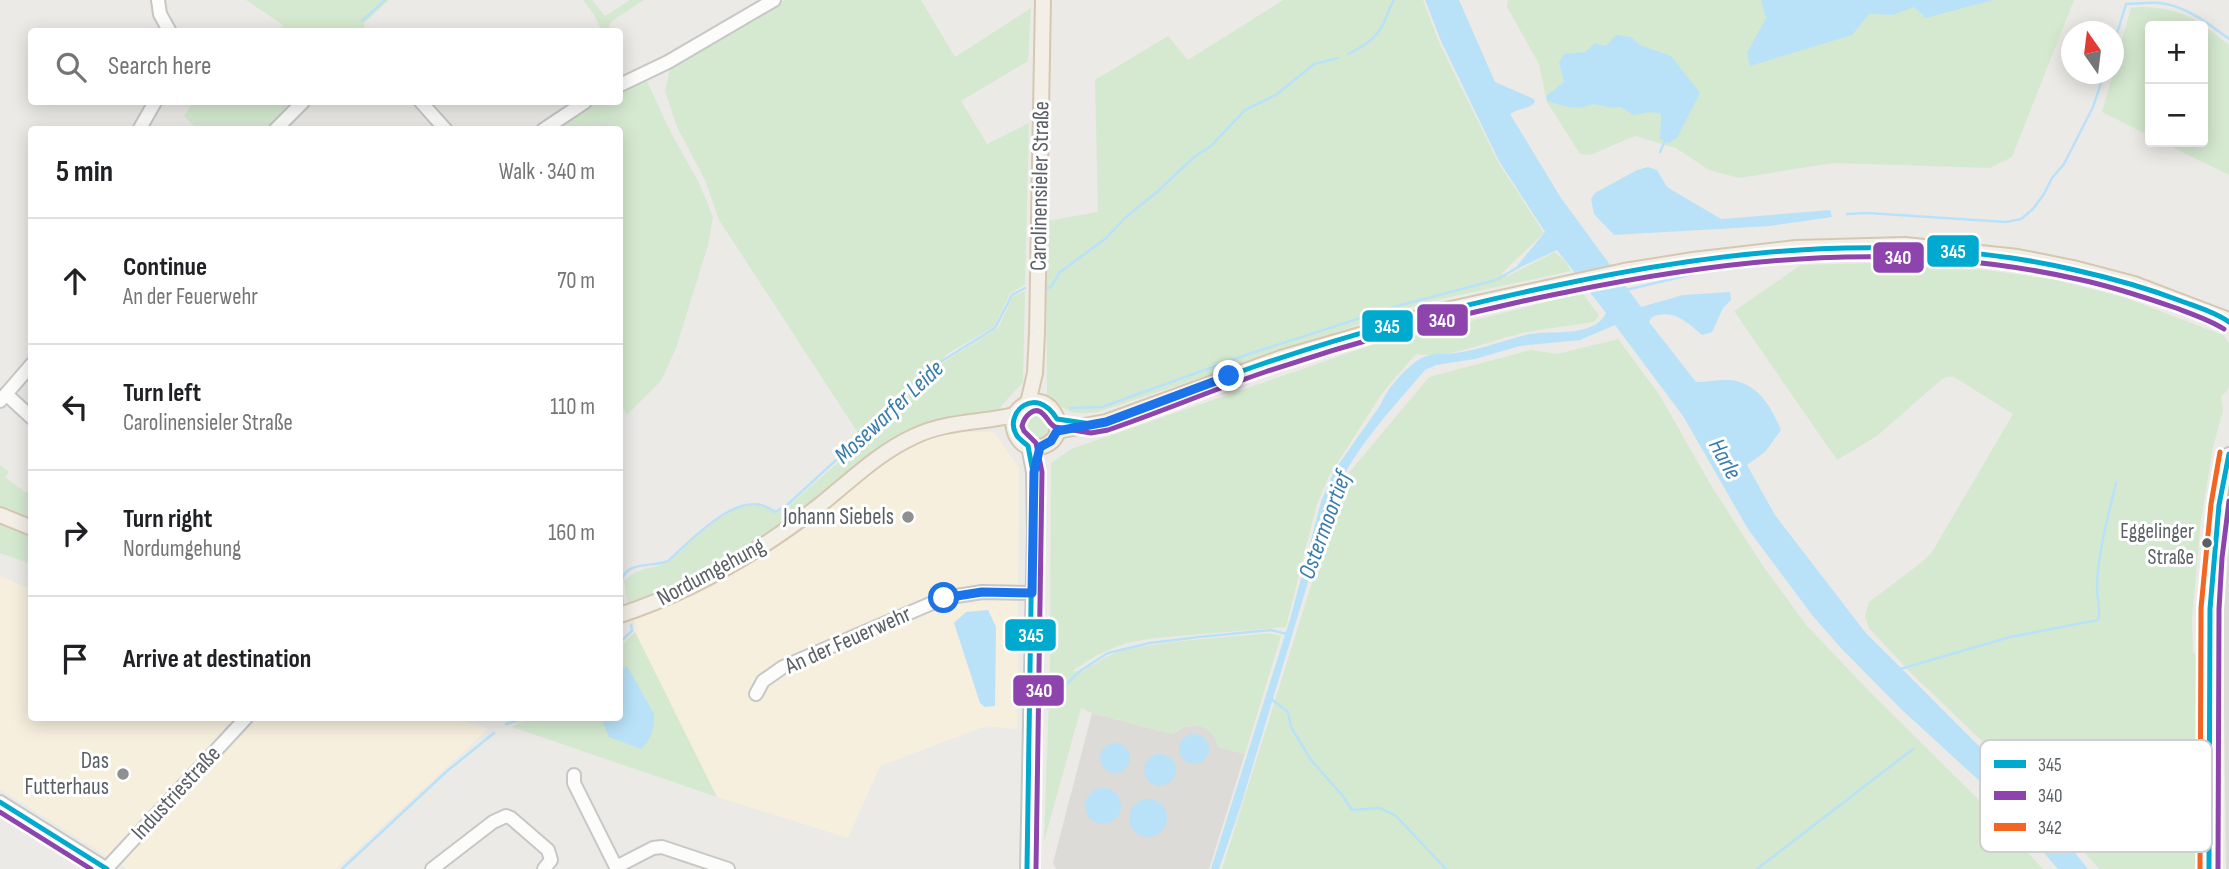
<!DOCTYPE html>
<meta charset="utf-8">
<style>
:root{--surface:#fff;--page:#f2f2f2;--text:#202124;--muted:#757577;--line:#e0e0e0}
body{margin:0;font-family:"Sofia Sans Condensed",sans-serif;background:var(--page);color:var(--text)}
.controls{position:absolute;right:21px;top:21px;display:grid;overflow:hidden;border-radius:7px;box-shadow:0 4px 18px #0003}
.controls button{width:63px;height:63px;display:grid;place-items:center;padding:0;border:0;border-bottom:2px solid var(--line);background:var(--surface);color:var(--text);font:35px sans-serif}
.compass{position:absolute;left:2061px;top:21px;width:63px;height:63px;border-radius:50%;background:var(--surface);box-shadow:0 4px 18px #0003;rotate:346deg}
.stop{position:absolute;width:21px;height:21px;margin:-16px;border:5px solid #1a73e8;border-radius:50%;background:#fff}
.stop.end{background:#1a73e8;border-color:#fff;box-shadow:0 2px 7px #0008}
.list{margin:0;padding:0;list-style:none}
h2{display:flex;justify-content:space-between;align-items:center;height:91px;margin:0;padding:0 28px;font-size:30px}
h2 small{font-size:23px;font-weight:400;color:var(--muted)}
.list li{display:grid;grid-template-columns:46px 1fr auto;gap:21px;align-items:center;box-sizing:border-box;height:126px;padding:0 28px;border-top:2px solid var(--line)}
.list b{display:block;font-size:26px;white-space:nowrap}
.list p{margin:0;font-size:23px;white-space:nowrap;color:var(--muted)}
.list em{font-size:23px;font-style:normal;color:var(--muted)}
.icon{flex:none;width:38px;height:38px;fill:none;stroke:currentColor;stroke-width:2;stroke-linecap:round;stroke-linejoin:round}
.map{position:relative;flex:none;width:2229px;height:869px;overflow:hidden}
.search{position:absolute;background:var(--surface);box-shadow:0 4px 18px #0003;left:28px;top:28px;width:595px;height:77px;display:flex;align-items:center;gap:18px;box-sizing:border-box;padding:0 24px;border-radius:7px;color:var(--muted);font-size:26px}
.panel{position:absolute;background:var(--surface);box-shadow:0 4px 18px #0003;left:28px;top:126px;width:595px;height:595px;border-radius:7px}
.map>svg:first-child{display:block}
.commercial{fill:#f6efde}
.industrial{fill:#dddbd7}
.green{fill:#d5e9d0}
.water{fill:#b9e2f8}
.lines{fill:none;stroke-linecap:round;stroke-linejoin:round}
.stream{stroke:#b9e2f8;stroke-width:2.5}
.minor-casing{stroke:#c7c7c7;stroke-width:16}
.major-casing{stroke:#d5c8b2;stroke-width:18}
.minor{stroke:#fcfcfb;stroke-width:12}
.major{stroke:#f3efe7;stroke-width:14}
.bus-1-casing{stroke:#fff;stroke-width:10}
.bus-2-casing{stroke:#fff;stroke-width:10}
.bus-3-casing{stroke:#fff;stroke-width:10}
.bus-1{stroke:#00a9ce;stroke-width:5}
.bus-2{stroke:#8e44ad;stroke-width:5}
.bus-3{stroke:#f26522;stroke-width:5}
.route{stroke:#1a73e8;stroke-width:9}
.poi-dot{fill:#8e9092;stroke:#fff;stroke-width:2.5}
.bus-dot{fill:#5b6065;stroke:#fff;stroke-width:2.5}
.labels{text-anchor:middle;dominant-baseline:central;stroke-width:6;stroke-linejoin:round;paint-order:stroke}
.bus-label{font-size:21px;fill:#5b6065;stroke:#fff;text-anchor:end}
.street-label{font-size:23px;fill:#5b6065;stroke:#fff}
.poi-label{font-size:23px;fill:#5b6065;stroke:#fff;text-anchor:end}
.water-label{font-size:24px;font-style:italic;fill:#377cae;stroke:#fff}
.key{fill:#fff;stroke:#cecfd1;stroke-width:2}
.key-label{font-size:19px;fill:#5b6065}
.line-badge{stroke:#fff;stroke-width:2.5}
.badge-label{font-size:19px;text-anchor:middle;font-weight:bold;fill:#fff}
</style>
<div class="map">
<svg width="2229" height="869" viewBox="0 0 2229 869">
<rect width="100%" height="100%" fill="#eceae6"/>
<g class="commercial">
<polygon points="941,432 994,432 1019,468 1017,729 986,726 880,766 848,838 717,797 635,632 634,618 732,570 895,452"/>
<polygon points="0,576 31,589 32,718 452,718 488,729 336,869 127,869 0,789"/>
</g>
<g class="industrial">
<polygon points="2229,544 2229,869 2226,869 2223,625"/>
<polygon points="1092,713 1172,734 1184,727 1201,725 1213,734 1219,747 1245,754 1209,869 1056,869 1053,863"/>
</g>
<g class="green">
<polygon points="246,0 389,0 364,23 365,31 279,32 283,25"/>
<polygon points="583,0 592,0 605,16 630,0 644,0 612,21 609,25 610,31 603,32 593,13"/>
<polygon points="785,0 921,0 955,57 1031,8 1028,61 961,101 987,144 1029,123 1025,284 1010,294 994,327 947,354 930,377 907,385 891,405 860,436 719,220 705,180 677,127 665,91 671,65"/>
<path d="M1283,0H1423L1439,42L1498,162L1544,233L1501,274L1508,276L1555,252L1565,261L1571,271L1423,303L1098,412C1070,415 1068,413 1047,395L1046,221L1098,212L1095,80L1168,36L1188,60Z"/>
<polygon points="1508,0 2074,0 2012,157 1990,168 1833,163 1739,178 1709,170 1676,148 1635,136 1590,155 1580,154 1547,102 1539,64 1507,7"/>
<path d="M2140,7C2185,8 2195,19 2229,45V175L2162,142H2203V26H2150V136L2102,112L2131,8Z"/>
<polygon points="645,77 670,131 699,183 713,217 708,245 676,348 661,381 627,415 620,403 620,130 547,130 593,102 620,102 620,89"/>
<polygon points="193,102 222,102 226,105 234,102 299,102 270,129 197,129 184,116"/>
<polygon points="1870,263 1935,265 1986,270 2057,280 2126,298 2223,335 2229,343 2229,386 2227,391 2221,396 2223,411 2213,447 2201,520 2192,619 2193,653 2202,654 2203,869 2099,869 2013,771 1908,670 1869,628 1865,616 1869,602 1922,562 1932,552 2013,414 1954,377 1947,377 1941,380 1877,436 1837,460 1734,311 1801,265"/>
<path d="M1025,291L1023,382L1002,405L996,416L871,456L750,546L683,584L628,605L624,581C640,566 650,570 669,562C694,540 739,486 775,513L787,508C820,477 856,448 889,417C909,398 900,388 932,379L944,362L998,328L1013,296Z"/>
<path d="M1582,293L1599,315L1594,322C1570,326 1546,328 1523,333C1491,340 1448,360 1416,354L1383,392L1329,476L1316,507L1286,627L1155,638L1126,643L1097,655L1072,671C1086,674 1104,655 1120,651C1169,640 1219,638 1268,633L1281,636L1245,754L1219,747C1211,724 1191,719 1172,734L1092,713L1081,708L1044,842L1050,667L1051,463L1071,449L1389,339L1404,338Z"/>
<polygon points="1618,339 1659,394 1712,487 1763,566 1807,626 1870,692 1983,804 2043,869 1222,869 1315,573 1333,506 1347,475 1429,377 1531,350 1557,354"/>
<circle cx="1035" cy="424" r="16"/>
<polygon points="0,465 9,472 5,477 26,493 31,487 31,521 0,508"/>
<polygon points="0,521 31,533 31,564 0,553"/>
<polygon points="635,632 717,797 512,727 528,718 620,718 620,647"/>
</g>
<g class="water">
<path d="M1425,0H1459L1495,82L1534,99L1535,102C1528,110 1518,108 1510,114L1561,198L1641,307L1683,295L1730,292L1731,300L1723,308L1712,332L1702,335C1687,322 1673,308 1652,317L1649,322L1696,382C1708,382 1725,378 1736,381C1761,387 1772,409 1781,430L1765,452L1747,465L1775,515L1865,632L2031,798L2088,869H2058L1985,786L1901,709L1840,647L1812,615L1748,529L1683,416L1615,325L1580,340L1520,346L1475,359L1436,365L1425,370C1392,409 1351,451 1333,499L1241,805L1219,869H1211L1291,616L1321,502L1334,471L1381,404C1386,390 1409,363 1424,357C1435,352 1450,355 1462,352C1485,348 1507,339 1530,334C1552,330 1594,338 1606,313L1557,250L1523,266H1517L1545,232L1499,161L1441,41Z"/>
<polygon points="1761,0 1993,0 1926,18 1914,7 1893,15 1869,14 1852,35 1750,66 1747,53 1766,18"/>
<polygon points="1616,35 1631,37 1640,45 1671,56 1700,93 1677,138 1668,143 1660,139 1661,114 1651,112 1633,115 1621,107 1612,108 1593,104 1581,108 1568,107 1547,101 1546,96 1564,82 1559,62 1564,54 1585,52 1595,43 1606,46"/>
<polygon points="1648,167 1657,170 1667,187 1721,219 1830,210 1832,217 1770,226 1614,235 1594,214 1591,199 1595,193 1637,170"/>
<polygon points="988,610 996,627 995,706 985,707 980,703 954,623 966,612"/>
<path d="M627,666L654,714C655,726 651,741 641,749L609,737L601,718H620V672Z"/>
<circle cx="1194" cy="749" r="15"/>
<circle cx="1115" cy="758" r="15"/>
<circle cx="1160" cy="770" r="16"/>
<circle cx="1103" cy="806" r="18"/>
<circle cx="1148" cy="818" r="19"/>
</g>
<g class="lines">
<g class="stream">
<polyline points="362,21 385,0"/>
<path d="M2114,43L2126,4C2137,4 2149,2 2160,3C2186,6 2209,24 2229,39"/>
<path d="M1348,54C1364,46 1378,38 1385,20C1388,13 1390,7 1394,0"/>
<polyline points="1660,152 1665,141"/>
<polyline points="1847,214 1868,213 2006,222 2021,219 2033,209 2044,194 2052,178 2064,164 2093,107 2104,74"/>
<polyline points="1043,289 1051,287 1060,272 1105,239 1125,218 1157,192 1194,157 1211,146 1245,110 1276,95 1314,64 1338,58"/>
<polyline points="1626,290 1697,273 1834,257 1899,259 1981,264 2090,284"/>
<polyline points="1070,408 1102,407 1249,354 1401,305 1496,280 1522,265"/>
<path d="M623,603C622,596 620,585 622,579C627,561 655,567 668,561C692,540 741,484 775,512L786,506L859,439L886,417L908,388L915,382L931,378L942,361L995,328L1012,295L1025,288"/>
<polyline points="620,642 632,631 631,625"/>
<path d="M1900,669L2010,637L2098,620C2101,608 2097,599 2097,587C2097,557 2109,513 2116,483"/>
<polyline points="1053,697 1080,671 1108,653 1150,643 1199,637 1271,630 1287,634"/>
<polyline points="1271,699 1288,712 1291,727 1311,760 1342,795 1352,810 1380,808 1396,816 1446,869"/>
<polyline points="506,724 526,718"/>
<polyline points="342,869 446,772 494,733"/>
<polyline points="1757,869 1913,749"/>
</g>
<g class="minor-casing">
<g id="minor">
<polyline points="158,0 160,14 170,32"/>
<polyline points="620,85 668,62 774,0"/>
<polyline points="421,102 446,130"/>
<polyline points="139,130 155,102"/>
<polyline points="275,130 303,102"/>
<polyline points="543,130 585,102"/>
<polyline points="6,394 32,418"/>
<polyline points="0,401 32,364"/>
<polyline points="756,694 763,681 783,667 944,598 982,592 1032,593"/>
<polyline points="574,775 574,783 617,869"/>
<polyline points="0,802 107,869"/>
<polyline points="616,867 653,848 662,847 728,869"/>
<polyline points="106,869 246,718"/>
<polyline points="432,869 493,822 506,816 511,818 548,850 551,860 544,869"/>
<polyline points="1027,869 1034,532 1033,472 1028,446"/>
<path d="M2209,869C2212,731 2198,590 2229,454"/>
</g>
</g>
<g class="major-casing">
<g id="major">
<polyline points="1028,403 1035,373 1037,333 1043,0"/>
<polyline points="1057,431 1106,422 1281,358 1446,310 1624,271 1693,260 1796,248 1905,245 2018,257 2073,268 2134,284 2229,320"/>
<polyline points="0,515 32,528"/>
<path d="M620,615C693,591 759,552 820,505C850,481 879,452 915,436C946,421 981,423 1014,415C1045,374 1080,438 1040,447C1020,451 1011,432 1014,415"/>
</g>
</g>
<use href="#minor" class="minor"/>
<use href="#major" class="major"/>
<g class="bus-1-casing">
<g id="bus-1">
<polyline points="0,802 107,869"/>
<path d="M1027,869L1033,472L1028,446C1024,442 1018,439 1016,434C1004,414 1035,383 1057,419L1091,424L1106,422C1157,403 1207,383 1259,365C1360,331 1463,304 1568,283C1736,248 1906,231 2075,270C2111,278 2147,288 2181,301C2197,307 2215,312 2229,322"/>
<polyline points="2209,869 2210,609 2219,505 2229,454"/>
</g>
</g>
<g class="bus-2-casing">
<g id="bus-2">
<polyline points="0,812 91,869"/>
<path d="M1036,869L1042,472L1036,443L1024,431L1022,426C1024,417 1034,405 1043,414C1048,418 1049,424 1055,427L1091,433L1108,430C1161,412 1212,390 1265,372C1364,339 1465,312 1567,292C1738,257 1904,240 2077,279C2111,286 2144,297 2176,308C2192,314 2210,320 2224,329"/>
<polyline points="2218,869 2219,609 2222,558 2229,501"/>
</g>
</g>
<g class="bus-3-casing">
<polyline id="bus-3" points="2200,869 2201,608 2211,504 2220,452"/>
</g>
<use href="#bus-1" class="bus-1"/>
<use href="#bus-2" class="bus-2"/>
<use href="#bus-3" class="bus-3"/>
</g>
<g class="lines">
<polyline class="route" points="944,598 982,592 1032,593 1034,472 1040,447 1051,441 1057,431 1106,422 1229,376"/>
</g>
<g class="poi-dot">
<circle cx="908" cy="517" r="7"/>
<circle cx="123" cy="774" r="7"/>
</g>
<circle class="bus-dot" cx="2207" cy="543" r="6"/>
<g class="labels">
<g class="bus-label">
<text x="2194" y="531">Eggelinger<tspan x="2194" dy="26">Straße</tspan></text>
</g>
<g class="street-label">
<text transform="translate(1040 186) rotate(-89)">Carolinensieler Straße</text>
<text transform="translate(711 572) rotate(-28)">Nordumgehung</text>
<text transform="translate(848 640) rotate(-24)">An der Feuerwehr</text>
<text transform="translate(176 793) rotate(-47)">Industriestraße</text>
</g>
<g class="poi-label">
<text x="894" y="517">Johann Siebels</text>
<text x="109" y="761">Das<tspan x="109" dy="26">Futterhaus</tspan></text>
</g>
<g class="water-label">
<text transform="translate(889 412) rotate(-43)">Mosewarfer Leide</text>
<text transform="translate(1725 459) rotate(61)">Harle</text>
<text transform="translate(1325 525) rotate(-70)">Ostermoortief</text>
</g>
</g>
<rect x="1980" y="740" width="232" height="112" rx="10" class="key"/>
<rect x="1994" y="760" width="32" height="8" fill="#00a9ce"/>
<rect x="1994" y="791" width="32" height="9" fill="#8e44ad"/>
<rect x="1994" y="823" width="32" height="8" fill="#f26522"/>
<g class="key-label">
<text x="2038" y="771">345</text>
<text x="2038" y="802">340</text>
<text x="2038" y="834">342</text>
</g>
<g class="line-badge">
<rect x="1926" y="234" width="54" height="34" rx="7" fill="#00a9ce"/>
<rect x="1872" y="241" width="53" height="33" rx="7" fill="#8e44ad"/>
<rect x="1416" y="303" width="53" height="34" rx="7" fill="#8e44ad"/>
<rect x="1361" y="309" width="53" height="34" rx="7" fill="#00a9ce"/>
<rect x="1004" y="618" width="53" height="34" rx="7" fill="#00a9ce"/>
<rect x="1012" y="674" width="53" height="33" rx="7" fill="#8e44ad"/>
</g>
<g class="badge-label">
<text x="1953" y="258">345</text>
<text x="1898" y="264">340</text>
<text x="1442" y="327">340</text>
<text x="1387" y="333">345</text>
<text x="1031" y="642">345</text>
<text x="1039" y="697">340</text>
</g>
</svg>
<div class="controls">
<button>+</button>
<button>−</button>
</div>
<svg class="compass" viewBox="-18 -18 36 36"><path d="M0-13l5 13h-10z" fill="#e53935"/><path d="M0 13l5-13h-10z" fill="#757577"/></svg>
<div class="stop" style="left:944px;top:598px"></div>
<div class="stop end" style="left:1229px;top:376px"></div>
<div class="search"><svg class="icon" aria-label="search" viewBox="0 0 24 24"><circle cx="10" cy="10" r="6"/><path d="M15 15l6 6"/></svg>Search here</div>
<section class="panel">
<h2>5 min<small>Walk · 340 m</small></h2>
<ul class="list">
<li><svg class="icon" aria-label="ahead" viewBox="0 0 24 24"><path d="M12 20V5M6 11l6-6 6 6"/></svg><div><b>Continue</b><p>An der Feuerwehr</p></div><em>70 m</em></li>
<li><svg class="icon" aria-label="left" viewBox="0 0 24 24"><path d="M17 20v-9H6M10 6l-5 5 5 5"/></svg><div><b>Turn left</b><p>Carolinensieler Straße</p></div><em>110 m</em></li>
<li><svg class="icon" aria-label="right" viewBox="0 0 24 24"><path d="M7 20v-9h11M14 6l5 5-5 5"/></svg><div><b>Turn right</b><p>Nordumgehung</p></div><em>160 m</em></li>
<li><svg class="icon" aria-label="arrive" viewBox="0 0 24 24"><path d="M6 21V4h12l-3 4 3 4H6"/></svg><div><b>Arrive at destination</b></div></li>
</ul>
</section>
</div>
